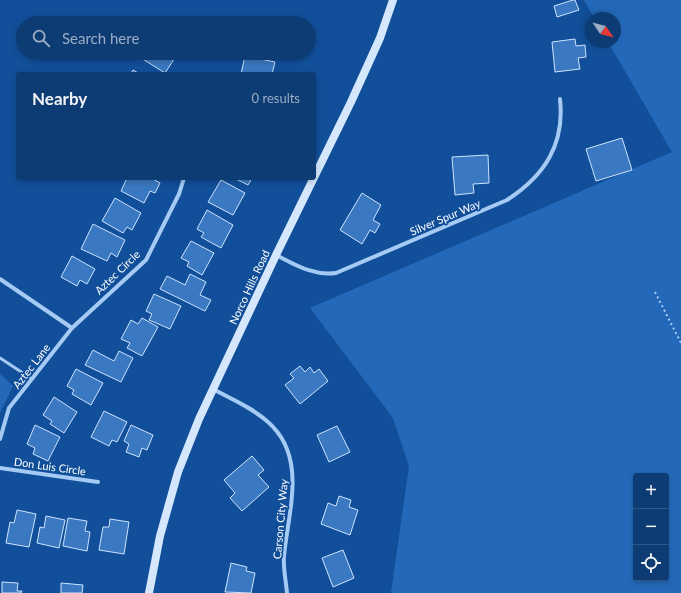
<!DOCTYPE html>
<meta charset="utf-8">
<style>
:root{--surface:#0d3b74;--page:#1b467c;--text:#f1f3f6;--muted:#9aadc5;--line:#2d5586}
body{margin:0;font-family:Lato,sans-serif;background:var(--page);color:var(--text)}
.controls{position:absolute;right:12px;bottom:12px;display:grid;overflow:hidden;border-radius:4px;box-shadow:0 2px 6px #0003}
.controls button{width:36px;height:36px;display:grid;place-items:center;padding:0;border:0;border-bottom:1px solid var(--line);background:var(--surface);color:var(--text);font:20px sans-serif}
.compass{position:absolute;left:585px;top:12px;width:36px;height:36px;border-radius:50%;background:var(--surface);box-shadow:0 2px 6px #0003;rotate:125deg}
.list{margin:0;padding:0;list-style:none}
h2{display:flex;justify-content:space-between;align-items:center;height:52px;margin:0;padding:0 16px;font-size:17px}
h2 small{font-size:13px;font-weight:400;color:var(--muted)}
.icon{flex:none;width:22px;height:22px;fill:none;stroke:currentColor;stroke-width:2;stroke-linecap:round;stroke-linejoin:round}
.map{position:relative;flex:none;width:681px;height:593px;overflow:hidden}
.search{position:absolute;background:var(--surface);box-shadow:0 2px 6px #0003;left:16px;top:16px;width:300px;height:44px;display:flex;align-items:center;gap:10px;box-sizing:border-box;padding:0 14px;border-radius:22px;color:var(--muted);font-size:15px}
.panel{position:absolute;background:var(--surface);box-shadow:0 2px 6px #0003;left:16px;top:72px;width:300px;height:108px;border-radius:4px}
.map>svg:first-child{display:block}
.green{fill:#2469b9;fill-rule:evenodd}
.building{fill:#3a78c1;stroke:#cde4fe}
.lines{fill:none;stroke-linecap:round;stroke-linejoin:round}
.path{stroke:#a5caf4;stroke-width:2;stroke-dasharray:2 3;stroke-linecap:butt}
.lane{stroke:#a5caf4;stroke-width:3}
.street{stroke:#a5caf4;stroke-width:4}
.secondary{stroke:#d5e7fd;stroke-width:8}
.labels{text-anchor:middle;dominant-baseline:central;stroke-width:3.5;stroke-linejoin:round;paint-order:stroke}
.street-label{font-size:11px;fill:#fff;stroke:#114f9a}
</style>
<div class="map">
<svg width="681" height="593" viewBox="0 0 681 593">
<rect width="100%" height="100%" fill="#114f9a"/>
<g class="green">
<path d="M584,0H681V593H391L409,466L393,418L310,308L672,152L608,42H615V18H594ZM636,476H666V578H636Z"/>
<polygon points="0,374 13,386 0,413"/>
</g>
<g class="building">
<polygon points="573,0 575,0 579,10 557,17 554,6"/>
<polygon points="575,39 576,46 585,45 586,57 578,58 580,69 555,72 552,42"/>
<polygon points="144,53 178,53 165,73 141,58"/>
<polygon points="245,56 275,62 272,74 241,74"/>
<polygon points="133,70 140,74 131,74"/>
<polygon points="622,138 632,170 596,181 586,149"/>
<polygon points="488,155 489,183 473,184 474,193 455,195 452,157"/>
<polygon points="127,178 151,178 160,183 155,193 150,191 144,203 121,191"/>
<polygon points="234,178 252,178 248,185"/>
<polygon points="221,180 245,193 233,215 208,202"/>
<polygon points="362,193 381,205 373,220 380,224 375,233 370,230 362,244 340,230"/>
<polygon points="115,198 141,213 132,230 127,227 123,233 102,221"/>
<polygon points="207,210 233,225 221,248 201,237 204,233 197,229"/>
<polygon points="93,224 125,240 117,257 111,253 107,261 81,249"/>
<polygon points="191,241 214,253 202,275 187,266 189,262 181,258"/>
<polygon points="72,256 95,269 87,284 80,280 77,286 61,277"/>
<polygon points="190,274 206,282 200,295 211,300 205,311 160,289 167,276 185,285"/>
<polygon points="154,294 181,306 170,329 149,320 152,314 146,311"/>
<polygon points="142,318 158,327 142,356 127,348 130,343 121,339 131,320 138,324"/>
<polygon points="93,350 114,361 119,351 133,358 121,382 85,365"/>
<polygon points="300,366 305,372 310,367 314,373 319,369 328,381 300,404 285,385 294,378 290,374"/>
<polygon points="76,369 103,383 91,405 72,394 74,390 67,386"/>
<polygon points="54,397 77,412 64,433 50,424 52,421 43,415"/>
<polygon points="104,411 127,422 117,442 112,440 109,446 91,437"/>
<polygon points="35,425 60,437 48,461 33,454 35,448 27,444"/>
<polygon points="131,425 153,435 147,450 142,448 139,457 126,452 129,444 124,441"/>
<polygon points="337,426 350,452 329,462 317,435"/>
<polygon points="252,456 264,470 258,475 269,487 242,511 230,498 235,493 224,480"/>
<polygon points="339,496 351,500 349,507 358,510 350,535 321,524 328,503 336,506"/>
<polygon points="17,510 36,514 29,547 6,543 10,522 14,523"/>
<polygon points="46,516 65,520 59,548 37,543 40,527 44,528"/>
<polygon points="68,518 87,521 85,531 90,532 87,551 63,546"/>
<polygon points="110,519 129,522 124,554 99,550 103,527 109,527"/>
<polygon points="343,550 354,578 333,587 322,558"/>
<polygon points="231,563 247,567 246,571 255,573 251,593 225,592"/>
<polygon points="2,582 18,583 17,591 22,591 21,593 2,593"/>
<polygon points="61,583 83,585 82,593 61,593"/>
</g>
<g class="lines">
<polyline class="path" points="655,292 681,343"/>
<polyline class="lane" points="0,358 32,379"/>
<g class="street">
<path d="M276,255C296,265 313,276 336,273L507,200C544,176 565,145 560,99"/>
<polyline points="0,279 72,328"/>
<path d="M213,389C231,399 253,408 268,422C308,457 288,512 284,556C283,568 286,581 287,593"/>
<polyline points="0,439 9,408 72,328 146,260 179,194 184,178"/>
<polyline points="0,468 98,482"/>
</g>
<polyline class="secondary" points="149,593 160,536 178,472 199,419 276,255 351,102 380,38 393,0"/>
</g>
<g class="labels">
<g class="street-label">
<text transform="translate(445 217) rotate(-23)">Silver Spur Way</text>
<text transform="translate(117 272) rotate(-44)">Aztec Circle</text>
<text transform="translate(249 287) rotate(-65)">Norco Hills Road</text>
<text transform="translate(31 366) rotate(-52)">Aztec Lane</text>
<text transform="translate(50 466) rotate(8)">Don Luis Circle</text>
<text transform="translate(280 519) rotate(-85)">Carson City Way</text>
</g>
</g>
</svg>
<div class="controls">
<button>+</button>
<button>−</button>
<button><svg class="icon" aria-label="locate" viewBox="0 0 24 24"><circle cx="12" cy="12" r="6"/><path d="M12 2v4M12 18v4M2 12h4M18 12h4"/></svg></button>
</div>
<svg class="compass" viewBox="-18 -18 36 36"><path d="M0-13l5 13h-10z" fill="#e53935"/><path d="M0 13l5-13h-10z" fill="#9aadc5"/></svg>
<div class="search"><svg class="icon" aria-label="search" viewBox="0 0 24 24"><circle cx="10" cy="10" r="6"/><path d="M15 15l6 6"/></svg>Search here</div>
<section class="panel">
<h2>Nearby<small>0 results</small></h2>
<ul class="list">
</ul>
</section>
</div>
